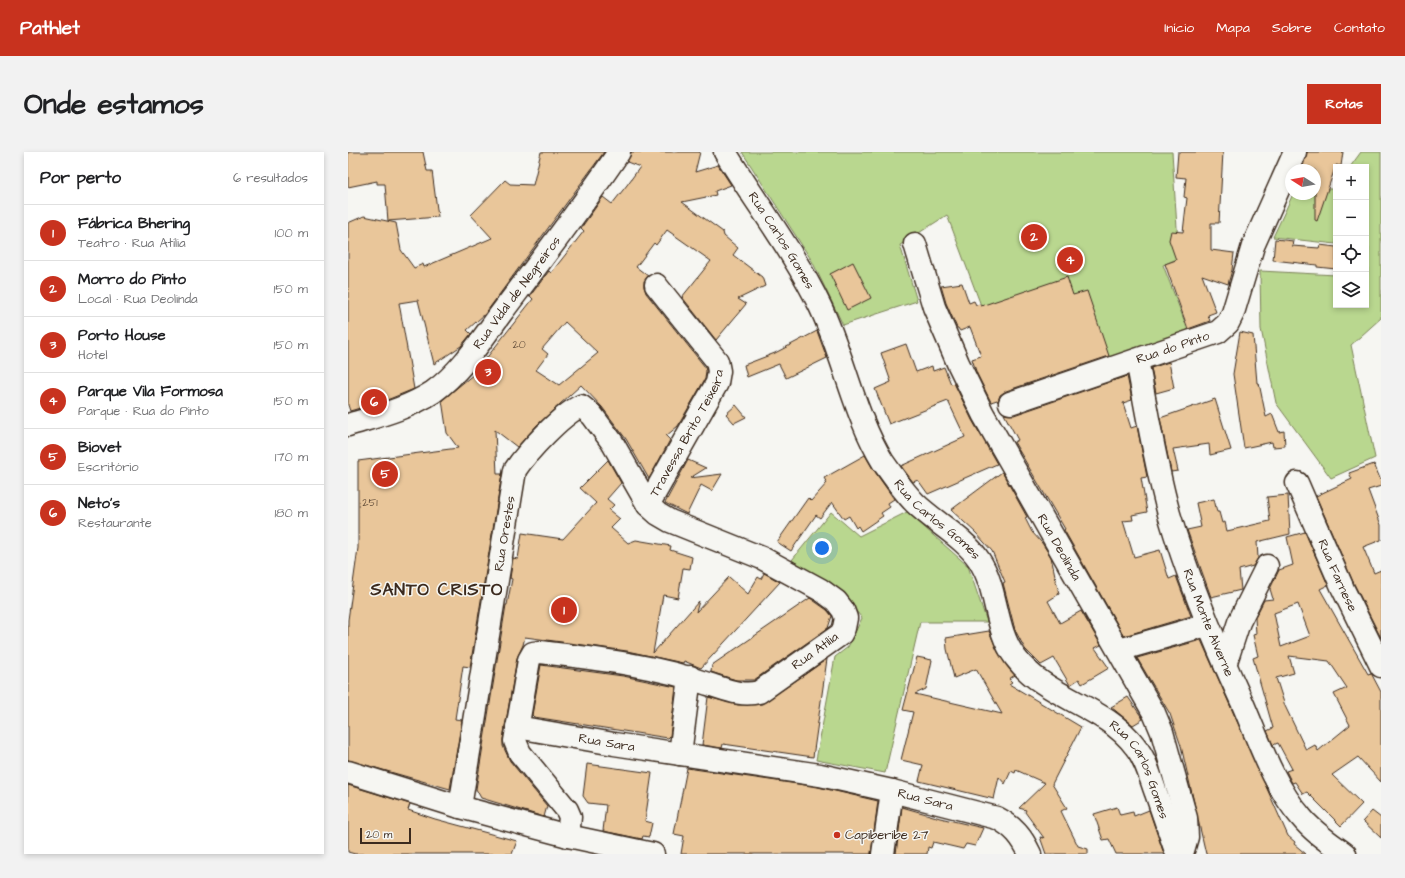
<!DOCTYPE html>
<html lang="pt">
<meta charset="utf-8">
<style>
:root{--surface:#fff;--page:#f2f2f2;--text:#202124;--muted:#757577;--line:#e0e0e0;--accent:#c8321e}
body{margin:0;font-family:"Architects Daughter",sans-serif;background:var(--page);color:var(--text)}
.controls{position:absolute;right:12px;top:12px;display:grid;overflow:hidden;border-radius:0px;box-shadow:0 2px 6px #0003}
.controls button{width:36px;height:36px;display:grid;place-items:center;padding:0;border:0;border-bottom:1px solid var(--line);background:var(--surface);color:var(--text);font:20px sans-serif}
.compass{position:absolute;left:937px;top:12px;width:36px;height:36px;border-radius:50%;background:var(--surface);box-shadow:0 2px 6px #0003;rotate:281deg}
.scale{position:absolute;left:12px;bottom:10px;width:51px;box-sizing:border-box;padding-left:4px;border:2px solid #3b2a1e;border-top:0;font-size:11px;line-height:14px;white-space:nowrap;color:#3b2a1e;-webkit-text-stroke:3px #f6f6f2;paint-order:stroke}
.you{position:absolute;left:474px;top:396px;width:14px;height:14px;margin:-10px;border:3px solid #fff;border-radius:50%;background:#1a73e8;box-shadow:0 0 0 6px #1a73e833}
.badge{display:grid;place-items:center;width:26px;height:26px;border-radius:50%;background:var(--accent);color:#fff;font-size:13px;font-weight:700}
.pin{position:absolute;translate:-50% -50%;border:2px solid #fff;box-shadow:0 1px 4px #0006}
.list{margin:0;padding:0;list-style:none}
h2{display:flex;justify-content:space-between;align-items:center;height:52px;margin:0;padding:0 16px;font-size:17px}
h2 small{font-size:13px;font-weight:400;color:var(--muted)}
.list li{display:grid;grid-template-columns:26px 1fr auto;gap:12px;align-items:center;box-sizing:border-box;height:56px;padding:0 16px;border-top:1px solid var(--line)}
.list b{display:block;font-size:15px;white-space:nowrap}
.list p{margin:0;font-size:13px;white-space:nowrap;color:var(--muted)}
.list em{font-size:13px;font-style:normal;color:var(--muted)}
.icon{flex:none;width:22px;height:22px;fill:none;stroke:currentColor;stroke-width:2;stroke-linecap:round;stroke-linejoin:round}
.map{position:relative;flex:none;width:1033px;height:702px;overflow:hidden;border-radius:0px}
header{display:flex;align-items:center;gap:24px;box-sizing:border-box;height:56px;padding:0 20px;background:var(--accent);color:#fff}
header strong{font-size:19px}
nav{display:flex;gap:22px;margin-inline-start:auto;font-size:14px}
.intro{display:flex;align-items:center;justify-content:space-between;box-sizing:border-box;height:96px;padding:0 24px}
h1{margin:0;font-size:28px}
.button{padding:10px 18px;border-radius:0px;background:var(--accent);color:#fff;font-size:14px;font-weight:700}
main{display:flex;gap:24px;padding:0 24px}
aside{flex:1;background:var(--surface);border-radius:0px;box-shadow:0 2px 6px #0003}
.map>svg:first-child{display:block}
.green{fill:#b9d78f;stroke:#7a8056}
.building{fill:#e9c69a;stroke:#3b2a1e;fill-rule:evenodd}
.lines{fill:none;stroke-linecap:round;stroke-linejoin:round}
.minor-casing{stroke:#3b2a1e;stroke-width:25}
.minor{stroke:#f6f6f2;stroke-width:22}
.poi-dot{fill:#c8321e;stroke:#f6f6f2;stroke-width:1.5}
.labels{text-anchor:middle;dominant-baseline:central;stroke-width:3;stroke-linejoin:round;paint-order:stroke}
.number-label{font-size:11px;fill:#66513d}
.street-label{font-size:13px;fill:#3b2a1e;stroke:#f6f6f2}
.poi-label{font-size:13px;fill:#3b2a1e;stroke:#f6f6f2;text-anchor:start}
.district-label{font-size:17px;font-weight:bold;letter-spacing:1px;fill:#3b2a1e;stroke:#f6f6f2}
</style>
<header>
<strong>Pathlet</strong>
<nav><a>Início</a><a>Mapa</a><a>Sobre</a><a>Contato</a></nav>
</header>
<div class="intro"><h1>Onde estamos</h1><a class="button">Rotas</a></div>
<main>
<aside>
<h2>Por perto<small>6 resultados</small></h2>
<ul class="list">
<li><span class="badge">1</span><div><b>Fábrica Bhering</b><p>Teatro · Rua Atília</p></div><em>100 m</em></li>
<li><span class="badge">2</span><div><b>Morro do Pinto</b><p>Local · Rua Deolinda</p></div><em>150 m</em></li>
<li><span class="badge">3</span><div><b>Porto House</b><p>Hotel</p></div><em>150 m</em></li>
<li><span class="badge">4</span><div><b>Parque Vila Formosa</b><p>Parque · Rua do Pinto</p></div><em>150 m</em></li>
<li><span class="badge">5</span><div><b>Biovet</b><p>Escritório</p></div><em>170 m</em></li>
<li><span class="badge">6</span><div><b>Neto's</b><p>Restaurante</p></div><em>180 m</em></li>
</ul>
</aside>
<div class="map">
<svg width="1033" height="702" viewBox="0 0 1033 702">
<rect width="100%" height="100%" fill="#f6f6f2"/>
<filter id="ink" filterUnits="userSpaceOnUse"><feTurbulence type="fractalNoise" baseFrequency=".025" numOctaves="2"/><feDisplacementMap in="SourceGraphic" scale="8" xChannelSelector="R" yChannelSelector="G"/><feConvolveMatrix kernelMatrix="1 2 1 2 8 2 1 2 1" color-interpolation-filters="sRGB"/></filter>
<g filter="url(#ink)">
<g class="green">
<polygon points="394,0 824,0 831,106 815,113 843,186 763,213 735,144 640,172 599,63 552,93 569,149 495,173 464,109"/>
<polygon points="1013,0 1033,0 1033,166 1003,193 1027,306 983,326 928,251 913,177 912,119 988,123 988,153 1018,153 1021,95 1018,95 1018,15 1002,15"/>
<polygon points="988,35 988,92 925,85 945,42 967,42 967,37 987,37"/>
<polygon points="483,360 511,384 559,360 620,414 639,470 572,470 537,621 468,608 487,505 500,495 514,466 494,443 444,408"/>
</g>
<g class="building">
<polygon points="0,0 75,0 79,19 84,19 90,65 40,69 37,32 29,32 29,29 0,35"/>
<polygon points="193,0 256,0 137,162 119,178 123,182 113,194 86,212 70,148 51,151 66,237 39,248 2,259 0,253 0,71 16,64 48,71 53,98 66,116 75,112 76,115 144,86 123,63 157,28 162,32 185,33"/>
<path d="M283,0H352L347,20L370,13L383,33L367,39L368,43L334,50L375,80L376,84L390,96L385,103L414,125L417,134L390,147L398,152L368,188L334,145L363,109L319,78L308,93L306,91L288,115L300,124L296,129V135L298,141L357,215L358,219L357,227L330,274L318,284L322,288L301,327L278,287L254,255L233,233L189,273L169,295L147,278L149,322H154L122,515L115,514L107,567L114,568L102,637L0,608V468L10,396V309L110,296L99,281L94,248L126,222L151,190L185,147L182,144L201,119L203,121L236,79L233,76L255,45L264,52L279,33L292,15L279,10ZM217,170L250,201L211,233L188,218L200,202L194,197Z"/>
<polygon points="830,0 875,0 871,71 863,71 863,98 886,101 884,118 880,132 854,123 868,160 860,163 862,169 840,177 817,112 828,108 821,88 823,79 835,80 839,46 836,45 838,26 828,25"/>
<polygon points="959,0 995,0 993,14 988,13 969,69 967,68 967,18 954,18"/>
<polygon points="927,87 945,89 944,94 971,96 972,93 988,95 988,117 969,115 969,113 925,108"/>
<polygon points="505,110 523,146 499,158 482,122"/>
<polygon points="719,125 725,143 739,139 761,204 658,239 652,243 650,250 649,248 643,250 629,222 624,207 633,204 622,175 612,179 610,176 609,176 598,151 593,134 614,131 621,151 626,149 628,153 632,152 633,154"/>
<polygon points="469,179 479,206 438,226 431,212 399,225 396,213 427,201"/>
<polygon points="892,180 905,183 909,231 911,231 918,265 924,262 931,280 936,279 937,294 925,295 924,290 896,296 885,222"/>
<polygon points="558,192 568,220 584,214 585,219 596,215 603,232 606,231 624,268 649,312 580,342 570,328 565,330 553,314 617,285 600,249 541,272 527,237 543,230 533,201"/>
<polygon points="821,210 826,236 808,241 803,216"/>
<polygon points="779,224 784,248 775,251 783,276 789,274 799,325 793,326 799,360 784,363 785,368 775,369 786,405 812,398 821,427 828,424 843,464 776,484 716,378 717,377 666,290 670,288 656,262 666,263"/>
<polygon points="867,247 883,298 862,303 861,292 825,297 830,319 823,320 812,266"/>
<polygon points="388,253 398,265 386,271 378,262"/>
<polygon points="517,303 525,317 546,347 540,351 542,355 533,361 535,364 513,379 510,374 508,376 501,364 496,367 484,350 472,366 468,363 443,399 429,390 460,346 463,349 479,331 476,326"/>
<polygon points="260,308 273,331 259,347 266,353 261,358 272,367 263,376 280,391 288,388 323,394 322,398 344,405 342,417 335,416 330,446 315,443 305,501 351,449 348,460 381,425 400,442 410,425 413,427 416,421 432,430 353,516 336,509 335,511 279,499 177,485 175,493 169,506 155,587 155,594 162,609 199,654 196,665 133,646 128,637 158,453 159,453 164,427 162,426 165,406 170,407 174,381 215,387 248,351 232,336"/>
<polygon points="340,308 358,316 342,326 374,322 364,339 353,333 339,362 317,351"/>
<polygon points="1026,312 1033,329 1033,334 1020,338 1033,373 1033,388 1015,395 1026,421 1033,418 1033,486 1006,432 968,344 1004,327 1001,321"/>
<polygon points="654,320 679,365 677,366 684,380 694,391 703,405 711,442 700,449 712,471 733,459 753,493 747,496 761,516 734,532 731,527 722,533 706,506 693,513 677,497 667,478 655,431 657,430 644,399 628,381 603,358"/>
<polygon points="940,343 942,382 909,390 910,406 905,414 891,418 893,438 863,445 839,378 853,375 848,351 866,347 869,360 871,360 874,371 877,370 879,379 922,369 919,345"/>
<path d="M957,380L980,433L972,437L1020,522L1023,521L1033,540V630L1010,605L984,623L1014,652L993,674L959,640L955,642L947,630L944,631L938,619L944,617L930,591L925,593L919,579L925,576L905,506L910,504L905,483L908,482L907,466L916,448L925,447L922,437L931,418L945,413L939,385ZM950,452L962,484L933,495L926,461ZM941,504L981,509L999,536L986,542L1002,573L970,599L967,593L958,598L937,554L928,526L946,521Z"/>
<polygon points="462,446 479,458 484,464 480,476 406,528 388,528 363,520 364,513"/>
<polygon points="641,479 650,500 667,523 661,527 664,530 661,532 733,575 704,632 719,656 713,659 730,694 740,697 740,702 698,702 692,685 696,686 677,660 678,658 671,656 697,631 668,618 667,621 663,619 657,632 651,625 646,647 571,629 575,613 553,608 565,560 555,558 569,505 584,508 578,537 567,542 654,562 628,517 606,526 599,497 598,486"/>
<polygon points="853,488 940,684 947,690 946,692 958,702 858,702 833,594 822,562 789,506"/>
<polygon points="479,507 465,605 375,592 374,596 354,593 360,545 390,553 414,552"/>
<polygon points="193,513 275,524 328,535 322,584 320,586 186,565 184,563"/>
<polygon points="780,545 795,567 785,573 763,555"/>
<polygon points="239,612 304,621 297,669 304,671 301,685 295,684 294,687 255,679 258,653 240,651 235,644"/>
<polygon points="339,616 470,635 530,649 523,702 333,702 336,684 326,682"/>
<polygon points="0,633 62,652 60,658 87,667 169,689 164,702 7,702 0,700"/>
<polygon points="554,655 592,666 635,676 627,694 618,692 615,697 585,690 583,696 580,695 579,702 548,702"/>
<polygon points="769,655 772,663 785,660 786,664 801,658 816,702 768,702 761,687 755,688 746,662"/>
<polygon points="1024,659 1033,666 1033,686 1015,669"/>
</g>
<g class="lines">
<g class="minor-casing">
<g id="minor">
<path id="s1" d="M377,0C408,51 446,100 472,154C496,204 506,263 535,310C545,324 555,339 567,351C585,369 618,387 631,408C650,436 646,477 667,505C697,546 756,553 787,594C798,607 802,625 808,641C815,661 822,682 829,702"/>
<path id="s2" d="M567,92L586,155L610,211L635,262L806,561L814,580L838,666L839,685L834,702"/>
<path id="s3" d="M789,208C799,260 807,312 821,362C840,427 866,489 894,550C911,589 925,633 953,665C965,680 982,691 997,702"/>
<path id="s4" d="M662,251L870,180L880,171L885,161L905,94L947,0"/>
<path id="s5" d="M0,273C29,264 59,257 85,240C113,220 134,187 154,160C194,107 234,55 271,0"/>
<path id="s6" d="M949,331L995,437L1033,514"/>
<path id="s7" d="M300,353L369,231L371,219L369,209L308,133"/>
<polyline points="771,498 859,473"/>
<polyline points="877,513 891,470 919,414"/>
<path id="s8" d="M169,575L266,592L472,623L544,639L649,666C666,675 674,685 682,702"/>
<polyline points="332,602 342,525"/>
<polyline points="0,620 112,655 220,684 305,702"/>
<path id="s9" d="M112,655L167,318C179,300 214,262 233,254L244,263L264,290L300,353L310,362L322,369L414,406L473,438L488,449L495,458L498,466L496,476L493,482L411,540C393,545 377,537 360,532C306,513 249,507 192,500L185,501L181,508L167,589L172,601L219,658L222,665L220,684"/>
<polyline points="535,702 544,639"/>
</g>
</g>
<use href="#minor" class="minor"/>
</g>
</g>
<circle class="poi-dot" cx="489" cy="683" r="4"/>
<g class="labels">
<g class="number-label">
<text x="171" y="192">20</text>
<text x="22" y="350">251</text>
</g>
<g class="street-label">
<text stroke="none"><textPath href="#s1" startOffset="105">Rua Carlos Gomes</textPath></text>
<text stroke="none"><textPath href="#s5" startOffset="222">Rua Vidal de Negreiros</textPath></text>
<text stroke="none"><textPath href="#s4" startOffset="172">Rua do Pinto</textPath></text>
<text stroke="none"><textPath href="#s7" startOffset="82">Travessa Brito Teixeira</textPath></text>
<text stroke="none"><textPath href="#s1" startOffset="429">Rua Carlos Gomes</textPath></text>
<text stroke="none"><textPath href="#s9" startOffset="277">Rua Orestes</textPath></text>
<text stroke="none"><textPath href="#s2" startOffset="337">Rua Deolinda</textPath></text>
<text stroke="none"><textPath href="#s6" startOffset="101">Rua Farnese</textPath></text>
<text stroke="none"><textPath href="#s3" startOffset="273">Rua Monte Alverne</textPath></text>
<text transform="translate(467 499) rotate(-36)">Rua Atília</text>
<text stroke="none"><textPath href="#s8" startOffset="91">Rua Sara</textPath></text>
<text stroke="none"><textPath href="#s1" startOffset="765">Rua Carlos Gomes</textPath></text>
<text stroke="none"><textPath href="#s8" startOffset="415">Rua Sara</textPath></text>
</g>
<g class="poi-label">
<text x="497" y="683">Capiberibe 27</text>
</g>
<g class="district-label">
<text x="89" y="438">SANTO CRISTO</text>
</g>
</g>
</svg>
<div class="controls">
<button>+</button>
<button>−</button>
<button><svg class="icon" aria-label="locate" viewBox="0 0 24 24"><circle cx="12" cy="12" r="6"/><path d="M12 2v4M12 18v4M2 12h4M18 12h4"/></svg></button>
<button><svg class="icon" aria-label="layers" viewBox="0 0 24 24"><path d="M12 4l9 5-9 5-9-5zM3 14l9 5 9-5"/></svg></button>
</div>
<svg class="compass" viewBox="-18 -18 36 36"><path d="M0-13l5 13h-10z" fill="#e53935"/><path d="M0 13l5-13h-10z" fill="#757577"/></svg>
<div class="scale">20 m</div>
<div class="you"></div>
<div class="pin badge" style="left:216px;top:458px">1</div>
<div class="pin badge" style="left:686px;top:85px">2</div>
<div class="pin badge" style="left:140px;top:220px">3</div>
<div class="pin badge" style="left:722px;top:108px">4</div>
<div class="pin badge" style="left:37px;top:322px">5</div>
<div class="pin badge" style="left:26px;top:250px">6</div>
</div>
</main>
